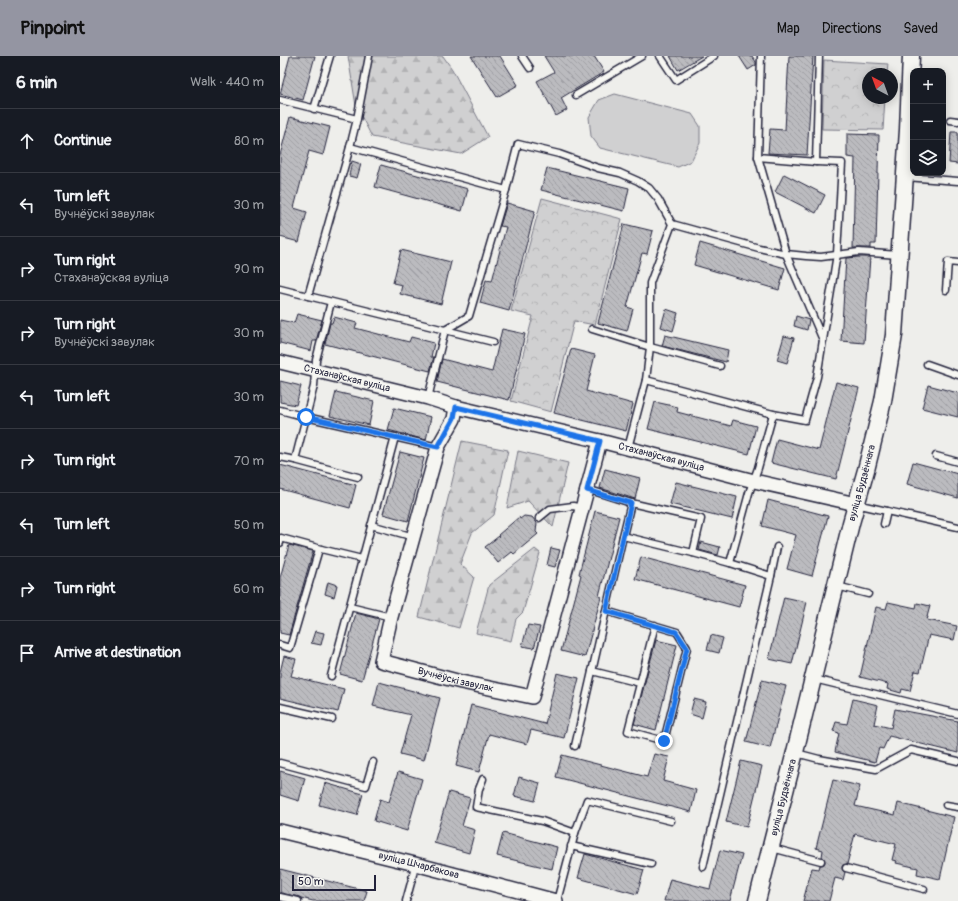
<!DOCTYPE html>
<meta charset="utf-8">
<style>
:root{--surface:#171b24;--page:#20242c;--text:#f1f3f6;--muted:#9ea1a6;--line:#363941;--accent:#9495a2}
body{margin:0;font-family:Pangolin,sans-serif;background:var(--page);color:var(--text)}
.controls{position:absolute;right:12px;top:12px;display:grid;overflow:hidden;border-radius:8px;box-shadow:0 2px 10px #0003}
.controls button{width:36px;height:36px;display:grid;place-items:center;padding:0;border:0;border-bottom:1px solid var(--line);background:var(--surface);color:var(--text);font:20px sans-serif}
.compass{position:absolute;left:582px;top:12px;width:36px;height:36px;border-radius:50%;background:var(--surface);box-shadow:0 2px 10px #0003;rotate:319deg}
.scale{position:absolute;left:12px;bottom:10px;width:84px;box-sizing:border-box;padding-left:4px;border:2px solid #22223b;border-top:0;font-size:11px;line-height:14px;white-space:nowrap;color:#22223b;-webkit-text-stroke:3px #f6f6f2;paint-order:stroke}
.stop{position:absolute;width:12px;height:12px;margin:-9px;border:3px solid #1a73e8;border-radius:50%;background:#fff}
.stop.end{background:#1a73e8;border-color:#fff;box-shadow:0 1px 4px #0008}
.list{margin:0;padding:0;list-style:none}
h2{display:flex;justify-content:space-between;align-items:center;height:52px;margin:0;padding:0 16px;font-size:17px}
h2 small{font-size:13px;font-weight:400;color:var(--muted)}
.list li{display:grid;grid-template-columns:26px 1fr auto;gap:12px;align-items:center;box-sizing:border-box;height:64px;padding:0 16px;border-top:1px solid var(--line)}
.list b{display:block;font-size:15px;white-space:nowrap}
.list p{margin:0;font-size:13px;white-space:nowrap;color:var(--muted)}
.list em{font-size:13px;font-style:normal;color:var(--muted)}
.icon{flex:none;width:22px;height:22px;fill:none;stroke:currentColor;stroke-width:2;stroke-linecap:round;stroke-linejoin:round}
.map{position:relative;flex:none;width:678px;height:845px;overflow:hidden}
header{display:flex;align-items:center;gap:24px;box-sizing:border-box;height:56px;padding:0 20px;background:var(--accent);color:#111}
header strong{font-size:19px}
nav{display:flex;gap:22px;margin-inline-start:auto;font-size:14px}
main{display:flex}
aside{flex:1;background:var(--surface)}
.map>svg:first-child{display:block}
.grass{fill:#d0d0d1;stroke:#797986}
.forest{fill:url(#forest-firs);stroke:#797986}
.park{fill:url(#park-crowns);stroke:#797986}
.building{fill:url(#building-back-hatch);stroke:#22223b}
.lines{fill:none;stroke-linecap:round;stroke-linejoin:round}
.service-casing{stroke:#22223b;stroke-width:9}
.minor-casing{stroke:#22223b;stroke-width:16}
.tertiary-casing{stroke:#22223b;stroke-width:19}
.service{stroke:#f6f6f2;stroke-width:6}
.minor{stroke:#f6f6f2;stroke-width:13}
.tertiary{stroke:#f6f6f2;stroke-width:16}
.route{stroke:#1a73e8;stroke-width:5}
.labels{text-anchor:middle;dominant-baseline:central;stroke-width:3.5;stroke-linejoin:round;paint-order:stroke}
.street-label{font-size:10px;fill:#22223b;stroke:#f6f6f2}
</style>
<header>
<strong>Pinpoint</strong>
<nav><a>Map</a><a>Directions</a><a>Saved</a></nav>
</header>
<main>
<aside>
<h2>6 min<small>Walk · 440 m</small></h2>
<ul class="list">
<li><svg class="icon" aria-label="ahead" viewBox="0 0 24 24"><path d="M12 20V5M6 11l6-6 6 6"/></svg><div><b>Continue</b></div><em>80 m</em></li>
<li><svg class="icon" aria-label="left" viewBox="0 0 24 24"><path d="M17 20v-9H6M10 6l-5 5 5 5"/></svg><div><b>Turn left</b><p>Вучнёўскі завулак</p></div><em>30 m</em></li>
<li><svg class="icon" aria-label="right" viewBox="0 0 24 24"><path d="M7 20v-9h11M14 6l5 5-5 5"/></svg><div><b>Turn right</b><p>Стаханаўская вуліца</p></div><em>90 m</em></li>
<li><svg class="icon" aria-label="right" viewBox="0 0 24 24"><path d="M7 20v-9h11M14 6l5 5-5 5"/></svg><div><b>Turn right</b><p>Вучнёўскі завулак</p></div><em>30 m</em></li>
<li><svg class="icon" aria-label="left" viewBox="0 0 24 24"><path d="M17 20v-9H6M10 6l-5 5 5 5"/></svg><div><b>Turn left</b></div><em>30 m</em></li>
<li><svg class="icon" aria-label="right" viewBox="0 0 24 24"><path d="M7 20v-9h11M14 6l5 5-5 5"/></svg><div><b>Turn right</b></div><em>70 m</em></li>
<li><svg class="icon" aria-label="left" viewBox="0 0 24 24"><path d="M17 20v-9H6M10 6l-5 5 5 5"/></svg><div><b>Turn left</b></div><em>50 m</em></li>
<li><svg class="icon" aria-label="right" viewBox="0 0 24 24"><path d="M7 20v-9h11M14 6l5 5-5 5"/></svg><div><b>Turn right</b></div><em>60 m</em></li>
<li><svg class="icon" aria-label="arrive" viewBox="0 0 24 24"><path d="M6 21V4h12l-3 4 3 4H6"/></svg><div><b>Arrive at destination</b></div></li>
</ul>
</aside>
<div class="map">
<svg width="678" height="845" viewBox="0 0 678 845">
<defs>
<pattern id="forest-firs" width="22" height="20" patternUnits="userSpaceOnUse"><rect width="22" height="20" fill="#d0d0d1"/><path d="M5 1l3.5 6h-7zM16 11l3.5 6h-7z" fill="#b2b2b4"/></pattern>
<pattern id="park-crowns" width="20" height="18" patternUnits="userSpaceOnUse"><rect width="20" height="18" fill="#d0d0d1"/><path d="M2 6a3 3 0 1 1 6 0M12 15a3 3 0 1 1 6 0" fill="none" stroke="#b2b2b4"/></pattern>
<pattern id="building-back-hatch" width="6" height="6" patternUnits="userSpaceOnUse"><rect width="6" height="6" fill="#bbbbbf"/><path d="M-1 5l2 2M0 0l6 6M5-1l2 2" fill="none" stroke="#a0a0a5"/></pattern>
</defs>
<rect width="100%" height="100%" fill="#eeeeeb"/>
<filter id="ink" filterUnits="userSpaceOnUse"><feTurbulence type="fractalNoise" baseFrequency=".025" numOctaves="2"/><feDisplacementMap in="SourceGraphic" scale="8" xChannelSelector="R" yChannelSelector="G"/><feConvolveMatrix kernelMatrix="1 2 1 2 8 2 1 2 1" color-interpolation-filters="sRGB"/></filter>
<g filter="url(#ink)">
<polygon class="grass" points="335,38 412,58 420,70 420,87 411,105 398,111 320,92 311,80 309,61 319,44"/>
<g class="forest">
<polygon points="68,0 163,0 172,13 208,81 181,98 92,81 76,50"/>
<polygon points="182,385 228,394 214,459 192,477 180,508 194,521 179,572 139,561"/>
<polygon points="238,395 288,407 273,471 248,445 227,452"/>
<polygon points="255,493 260,497 243,556 236,563 231,585 196,577 209,529"/>
</g>
<g class="park">
<polygon points="544,4 608,8 607,18 588,18 588,42 605,42 603,74 542,73"/>
<polygon points="262,142 342,163 315,269 294,265 271,356 231,345 253,260 231,255"/>
</g>
<g class="building">
<polygon points="10,0 35,0 23,44 0,38"/>
<polygon points="191,0 220,0 238,29 217,41"/>
<polygon points="264,0 314,0 324,16 281,42 287,54 276,60 257,25 274,16"/>
<polygon points="390,0 422,0 398,14"/>
<polygon points="459,0 472,0 476,6 476,9 468,14"/>
<polygon points="509,0 533,0 527,99 488,97 490,73 505,74"/>
<polygon points="10,61 50,71 43,99 29,95 14,152 27,156 19,186 0,181 0,99"/>
<polygon points="671,76 678,76 678,108 669,107"/>
<polygon points="567,78 599,79 596,188 591,188 591,192 573,192 575,102 567,101"/>
<polygon points="72,105 81,108 77,122 69,120"/>
<polygon points="101,109 188,133 182,155 95,131"/>
<polygon points="267,112 349,132 344,155 261,134"/>
<polygon points="504,118 545,139 536,157 495,136"/>
<polygon points="227,147 255,155 229,255 200,247 206,224 212,225 226,171 220,170"/>
<polygon points="344,168 373,175 367,198 362,197 347,251 353,253 347,275 318,267"/>
<polygon points="420,187 505,212 499,234 414,209"/>
<polygon points="121,194 171,206 161,248 120,238 122,229 113,227"/>
<polygon points="579,201 590,201 584,287 561,285 566,202"/>
<polygon points="386,253 398,257 393,275 381,271"/>
<polygon points="17,258 42,264 36,285 33,285 31,295 0,287 0,264 14,267"/>
<polygon points="516,260 529,264 527,274 514,270"/>
<polygon points="54,261 77,267 75,272 129,286 131,281 154,287 151,301 154,301 150,315 45,288 50,267 52,267"/>
<polygon points="222,273 245,278 229,344 157,326 162,303 212,316"/>
<polygon points="385,279 448,294 446,306 382,290"/>
<polygon points="504,280 514,282 507,307 497,304"/>
<polygon points="291,293 315,299 306,335 353,348 346,375 274,357"/>
<polygon points="0,325 21,330 16,349 0,346"/>
<polygon points="556,326 579,332 556,423 491,407 497,383 539,394"/>
<polygon points="648,329 678,337 678,361 642,352"/>
<polygon points="56,336 94,345 89,369 50,360"/>
<polygon points="375,346 398,351 397,356 451,370 453,364 476,370 469,398 368,373"/>
<polygon points="114,352 151,361 146,384 108,374"/>
<polygon points="120,396 144,402 128,465 103,458"/>
<polygon points="633,406 678,418 678,442 627,428"/>
<polygon points="0,409 76,429 70,452 0,433"/>
<polygon points="325,413 360,422 355,443 320,432"/>
<polygon points="396,426 457,441 452,463 390,448"/>
<polygon points="488,444 548,460 532,520 507,513 516,479 482,470"/>
<polygon points="315,455 339,461 319,540 321,541 305,601 281,595 301,519 299,518"/>
<polygon points="244,460 252,461 257,467 256,476 258,478 234,498 232,496 218,507 205,491 219,480 218,479 239,461 240,463"/>
<polygon points="421,486 440,491 438,499 419,494"/>
<polygon points="9,489 33,495 9,579 0,577 0,522"/>
<polygon points="271,492 280,494 275,511 267,509"/>
<polygon points="361,501 465,529 459,551 355,523"/>
<polygon points="48,526 57,529 54,541 45,538"/>
<polygon points="504,541 527,546 512,608 489,603"/>
<polygon points="608,546 636,552 637,547 650,550 647,561 648,561 647,564 677,570 674,584 649,579 640,616 635,615 630,635 622,633 621,637 607,633 608,628 580,621 596,551 606,553"/>
<polygon points="76,557 99,563 82,624 60,618"/>
<polygon points="248,569 260,571 254,592 242,590"/>
<polygon points="35,575 44,577 41,589 31,587"/>
<polygon points="431,579 443,582 439,597 427,594"/>
<polygon points="376,584 397,589 376,674 354,668"/>
<polygon points="4,600 16,603 11,620 64,633 58,656 0,642 0,616"/>
<polygon points="277,617 299,622 284,682 251,674 247,688 209,678 199,716 176,710 191,649 265,668"/>
<polygon points="482,624 506,630 490,692 466,686"/>
<polygon points="99,626 160,642 144,704 120,698 131,659 93,650"/>
<polygon points="414,643 426,646 422,662 410,658"/>
<polygon points="573,643 598,649 594,668 611,672 615,653 678,665 678,697 609,680 603,693 599,692 595,706 555,696 559,677 553,675 556,666 567,668"/>
<polygon points="374,698 389,701 383,725 416,734 411,756 276,721 282,699 367,721"/>
<polygon points="461,705 482,710 467,771 446,766"/>
<polygon points="0,715 25,722 19,745 0,739"/>
<polygon points="118,716 142,723 127,775 94,765 100,743 109,746"/>
<polygon points="239,721 260,727 255,745 234,740"/>
<polygon points="553,724 580,730 575,750 615,759 618,747 674,761 660,823 637,818 638,812 616,807 617,805 612,804 616,788 575,778 567,808 563,809 562,811 563,815 565,816 563,824 555,822 549,845 523,845 532,812 539,813 540,809 544,808 545,806 544,802 542,801 543,794 536,792"/>
<polygon points="45,727 83,738 77,759 39,749"/>
<polygon points="169,736 190,742 182,770 195,774 189,797 154,787"/>
<polygon points="223,777 277,791 272,813 217,800"/>
<polygon points="440,794 462,799 450,845 384,845 390,823 430,833"/>
<polygon points="305,798 364,814 357,838 298,822"/>
<polygon points="0,813 87,835 84,845 33,845 21,842 19,841 0,837"/>
</g>
<g class="lines">
<g class="service-casing">
<g id="service">
<polyline points="242,0 250,12"/>
<polyline points="380,0 396,24 434,0"/>
<polyline points="481,0 478,101 536,106"/>
<polyline points="296,39 362,0"/>
<polyline points="0,44 77,63"/>
<polyline points="34,53 50,0"/>
<polyline points="670,64 678,65"/>
<polyline points="70,91 77,63 89,0"/>
<polyline points="478,101 506,198 543,284"/>
<polyline points="626,121 678,125"/>
<polyline points="392,168 479,192 506,198 526,200 541,201 579,196 618,199"/>
<polyline points="0,233 165,274 189,260 226,134 238,88 279,98 318,112 340,117 358,125 369,132 378,143 392,168 370,227 370,291 366,324 348,392"/>
<polyline points="666,234 668,206 678,207"/>
<polyline points="28,240 70,91 226,134"/>
<polyline points="51,246 36,304 34,330 26,361 158,391"/>
<polyline points="312,273 370,291 440,310"/>
<polyline points="647,308 678,319"/>
<polyline points="366,324 493,358 525,364 537,321 557,198 562,107 536,106 539,0"/>
<polyline points="148,342 165,274 213,286"/>
<polyline points="0,354 26,361 15,404 0,401"/>
<polyline points="656,400 678,406"/>
<polyline points="15,404 78,421"/>
<polyline points="307,433 351,447"/>
<polyline points="576,448 678,471"/>
<polyline points="259,462 270,453 293,450 302,452"/>
<polyline points="604,468 607,455"/>
<polyline points="91,469 134,481"/>
<polyline points="343,480 351,447 421,463 413,497"/>
<polyline points="0,487 1,482 41,493 82,503"/>
<polyline points="491,520 497,491"/>
<polyline points="557,530 588,538"/>
<polyline points="70,551 111,561"/>
<polyline points="326,555 397,576 407,592 384,685 348,675 375,569"/>
<polyline points="0,589 10,592 39,493 41,493"/>
<polyline points="312,615 360,627"/>
<polyline points="51,620 115,381"/>
<polyline points="534,623 678,658"/>
<polyline points="0,651 52,663"/>
<polyline points="295,690 343,480 413,497 450,507 469,437 478,412 493,358"/>
<polyline points="516,697 539,703 596,713 631,694 678,705"/>
<polyline points="0,707 86,730 93,706"/>
<polyline points="203,723 199,733 196,751 262,765 295,777"/>
<polyline points="666,749 678,751"/>
<polyline points="291,790 371,808"/>
<polyline points="492,792 541,805"/>
<polyline points="423,811 491,520 450,507"/>
<polyline points="566,812 644,833"/>
<polyline points="0,841 18,845"/>
<polyline points="126,845 132,823 135,808"/>
<polyline points="277,845 295,777 307,744 391,765"/>
</g>
</g>
<g class="minor-casing">
<g id="minor">
<path id="s1" d="M0,306L148,342L176,351L320,385L474,425L576,448"/>
<path id="s2" d="M176,351L174,363L158,391L111,561L101,605L181,626L252,641L320,385"/>
<path id="s3" d="M0,775L135,808L276,845"/>
</g>
</g>
<g class="tertiary-casing">
<g id="tertiary">
<path id="s4" d="M477,845L515,696L571,467L586,414L603,345L614,279L628,74L631,0"/>
</g>
</g>
<use href="#service" class="service"/>
<use href="#minor" class="minor"/>
<use href="#tertiary" class="tertiary"/>
</g>
</g>
<g class="lines" filter="url(#ink)">
<polyline class="route" points="26,361 158,391 174,362 176,351 320,385 307,434 351,447 326,555 396,576 407,592 384,685"/>
</g>
<g class="labels">
<g class="street-label">
<text stroke="none"><textPath href="#s1" startOffset="69">Стаханаўская вуліца</textPath></text>
<text stroke="none"><textPath href="#s1" startOffset="393">Стаханаўская вуліца</textPath></text>
<text stroke="none"><textPath href="#s4" startOffset="431">вуліца Будзённага</textPath></text>
<text stroke="none"><textPath href="#s2" startOffset="343">Вучнёўскі завулак</textPath></text>
<text stroke="none"><textPath href="#s4" startOffset="107">вуліца Будзённага</textPath></text>
<text stroke="none"><textPath href="#s3" startOffset="143">вуліца Шчарбакова</textPath></text>
</g>
</g>
</svg>
<div class="controls">
<button>+</button>
<button>−</button>
<button><svg class="icon" aria-label="layers" viewBox="0 0 24 24"><path d="M12 4l9 5-9 5-9-5zM3 14l9 5 9-5"/></svg></button>
</div>
<svg class="compass" viewBox="-18 -18 36 36"><path d="M0-13l5 13h-10z" fill="#e53935"/><path d="M0 13l5-13h-10z" fill="#9ea1a6"/></svg>
<div class="scale">50 m</div>
<div class="stop" style="left:26px;top:361px"></div>
<div class="stop end" style="left:384px;top:685px"></div>
</div>
</main>
